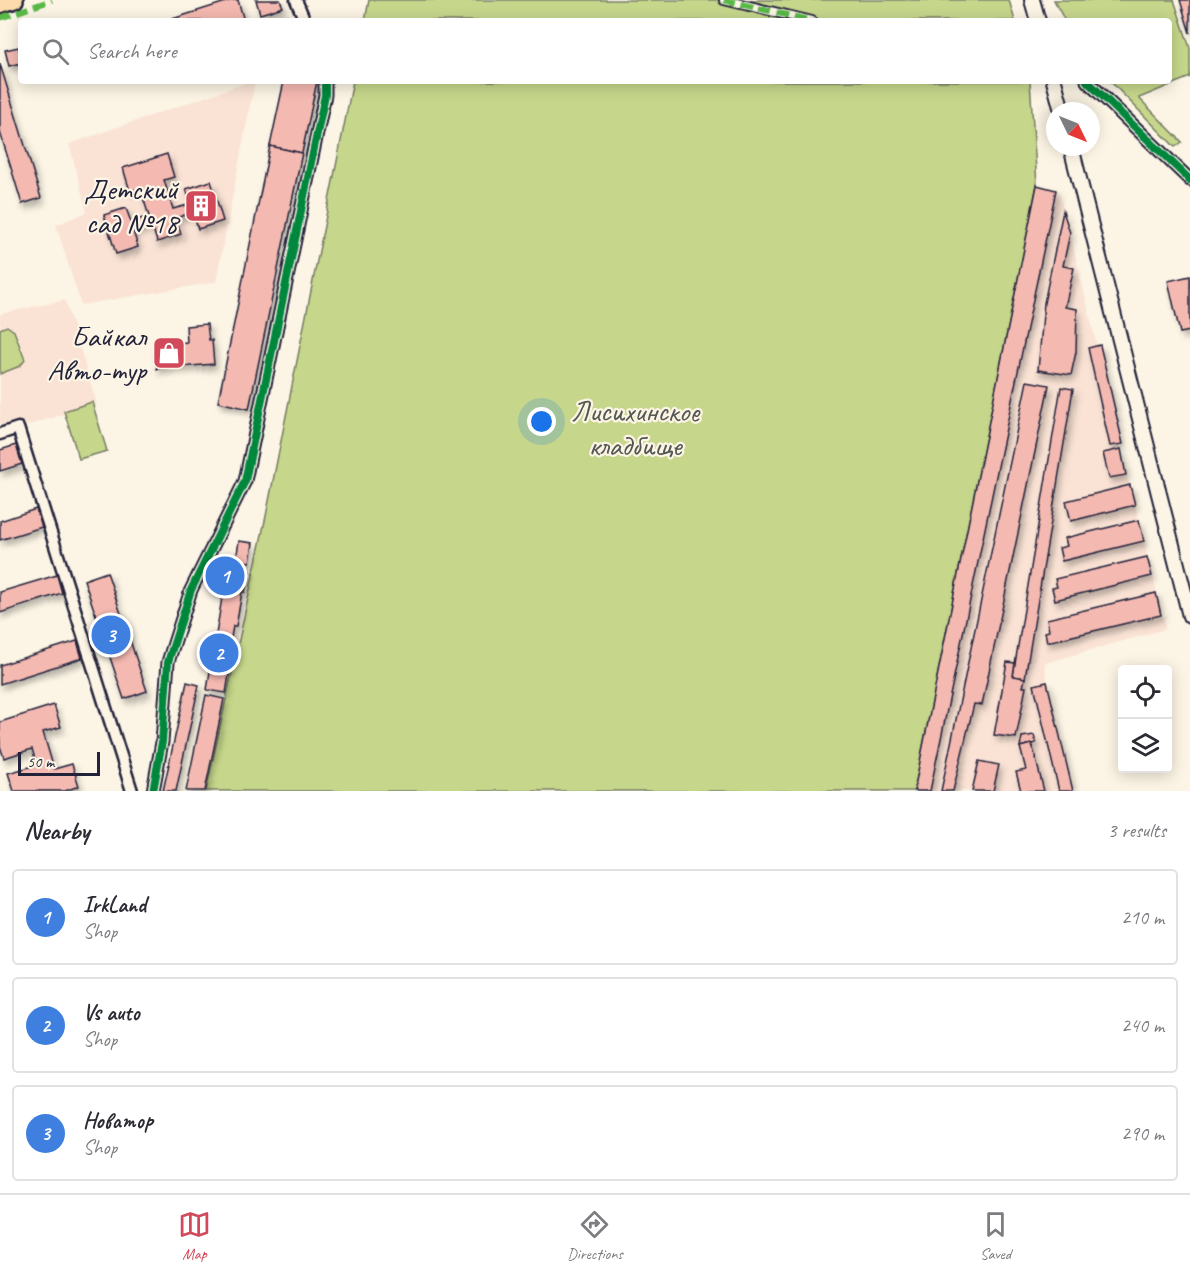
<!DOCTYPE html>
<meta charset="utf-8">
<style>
:root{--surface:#fff;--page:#f2f2f3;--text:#2b2b33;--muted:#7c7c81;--line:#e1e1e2;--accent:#d1495b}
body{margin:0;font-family:Caveat,sans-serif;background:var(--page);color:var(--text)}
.controls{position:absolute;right:18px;bottom:18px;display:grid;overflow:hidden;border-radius:6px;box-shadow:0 3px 15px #0003}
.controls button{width:54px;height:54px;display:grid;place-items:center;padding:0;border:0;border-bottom:2px solid var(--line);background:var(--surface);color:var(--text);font:30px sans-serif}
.compass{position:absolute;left:1046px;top:102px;width:54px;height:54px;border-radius:50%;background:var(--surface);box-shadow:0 3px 15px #0003;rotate:133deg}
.scale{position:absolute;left:18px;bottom:15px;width:82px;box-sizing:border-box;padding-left:6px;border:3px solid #22223b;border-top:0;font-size:16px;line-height:21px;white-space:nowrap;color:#22223b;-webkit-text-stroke:4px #fcf5e5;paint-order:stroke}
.you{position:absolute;left:542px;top:422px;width:21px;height:21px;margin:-15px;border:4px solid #fff;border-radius:50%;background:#1a73e8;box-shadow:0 0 0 9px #1a73e833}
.badge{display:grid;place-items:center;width:39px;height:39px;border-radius:50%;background:var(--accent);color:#fff;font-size:20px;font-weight:700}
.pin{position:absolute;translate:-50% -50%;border:3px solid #fff;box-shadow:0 2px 6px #0006}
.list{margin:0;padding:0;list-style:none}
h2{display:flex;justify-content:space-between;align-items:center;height:78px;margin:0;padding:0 24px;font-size:26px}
h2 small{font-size:20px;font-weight:400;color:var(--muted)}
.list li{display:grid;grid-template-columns:39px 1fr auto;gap:18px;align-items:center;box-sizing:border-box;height:96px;margin:0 12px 12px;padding:0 12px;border:2px solid var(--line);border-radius:6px}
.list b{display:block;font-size:22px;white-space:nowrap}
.list p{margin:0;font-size:20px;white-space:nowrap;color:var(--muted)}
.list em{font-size:20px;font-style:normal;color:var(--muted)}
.icon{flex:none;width:33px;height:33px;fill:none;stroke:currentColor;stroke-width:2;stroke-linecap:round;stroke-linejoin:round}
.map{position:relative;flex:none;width:1190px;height:791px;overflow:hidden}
.search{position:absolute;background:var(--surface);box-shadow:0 3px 15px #0003;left:18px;right:18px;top:18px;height:66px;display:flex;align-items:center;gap:15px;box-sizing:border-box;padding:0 21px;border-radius:6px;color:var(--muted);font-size:22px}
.sheet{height:402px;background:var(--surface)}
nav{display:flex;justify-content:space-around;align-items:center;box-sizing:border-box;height:84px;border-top:2px solid var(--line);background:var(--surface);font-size:16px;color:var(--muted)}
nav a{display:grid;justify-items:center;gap:3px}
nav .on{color:var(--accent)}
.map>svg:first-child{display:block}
.built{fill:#fae3d5}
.green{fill:#c6d78b;stroke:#747c63;stroke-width:1.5}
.building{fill:#f4b9b1;stroke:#22223b;stroke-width:1.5;filter:url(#shadow)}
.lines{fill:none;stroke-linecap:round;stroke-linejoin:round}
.pedestrian-casing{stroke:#22223b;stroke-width:12}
.minor-casing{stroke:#22223b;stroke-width:15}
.secondary-casing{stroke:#22223b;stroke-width:18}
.primary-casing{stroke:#22223b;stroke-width:20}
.pedestrian{stroke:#fcf5e5;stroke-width:8}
.minor{stroke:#fcf5e5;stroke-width:10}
.secondary{stroke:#fcf5e5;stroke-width:14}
.primary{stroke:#fedbac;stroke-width:15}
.quiet{stroke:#58b947;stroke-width:6;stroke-dasharray:12 6;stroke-linecap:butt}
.cycleway-casing{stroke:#fcf5e5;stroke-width:11}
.cycleway{stroke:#00873e;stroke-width:8}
.labels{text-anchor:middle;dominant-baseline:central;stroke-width:4.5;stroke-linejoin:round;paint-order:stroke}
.poi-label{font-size:30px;fill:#22223b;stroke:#fcf5e5;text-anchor:end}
.park-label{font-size:30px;fill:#535853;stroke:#fcf5e5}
</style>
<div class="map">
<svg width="1190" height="791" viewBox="0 0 1190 791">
<defs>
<filter id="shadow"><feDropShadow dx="3" dy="5" stdDeviation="3" flood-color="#0004"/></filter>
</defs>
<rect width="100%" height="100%" fill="#fcf5e5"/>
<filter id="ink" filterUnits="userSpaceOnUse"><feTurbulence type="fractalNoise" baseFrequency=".0167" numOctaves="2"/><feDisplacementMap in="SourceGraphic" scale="12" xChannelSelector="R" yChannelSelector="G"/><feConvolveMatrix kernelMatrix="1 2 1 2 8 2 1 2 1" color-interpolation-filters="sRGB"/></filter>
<g filter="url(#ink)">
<g class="built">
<polygon points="251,81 255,81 216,282 81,305 56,225 87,212 69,144"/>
<polygon points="1037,185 1058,190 1065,212 1097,346 1100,345 1123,444 1120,445 1126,475 1130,485 1166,629 1045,663 1047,682 1073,791 914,791"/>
<polygon points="65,300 97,404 0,434 0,314"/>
</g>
<g class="green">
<polygon points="369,0 1009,0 1015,21 365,21"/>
<polygon points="1054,0 1174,0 1190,48 1190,77 1139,98 1182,142 1175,147 1110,81 1169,81 1169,21 1065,21"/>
<polygon points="353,81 1030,81 1037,185 914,791 206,791 266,516"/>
<polygon points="7,326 14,331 25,360 20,366 0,374 0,329"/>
<polygon points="92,402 107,451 79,459 64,411"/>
</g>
<g class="building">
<polygon points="232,0 238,0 244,21 166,21"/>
<polygon points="256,0 280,0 283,7 260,14"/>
<polygon points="1180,0 1190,0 1190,33"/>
<polygon points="19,47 21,63 9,66 5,50"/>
<polygon points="0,64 41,198 22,204 0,132"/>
<polygon points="284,81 317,81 302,153 270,146"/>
<polygon points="270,146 302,153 249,409 218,402"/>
<polygon points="167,154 174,177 164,180 173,209 191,204 186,189 211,181 223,221 198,229 193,212 176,218 181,234 157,242 152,225 133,231 138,247 116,254 104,215 126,208 131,222 149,216 140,188 130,191 123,168"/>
<polygon points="1037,185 1056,190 930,791 914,791"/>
<polygon points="1063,211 1070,233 1063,266 1074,268 1065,307 1077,309 1076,352 1071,375 1038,370 1044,303"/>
<polygon points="1190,276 1190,331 1180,333 1168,281"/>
<polygon points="207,324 209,340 212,340 214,364 157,369 154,345 187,342 186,326"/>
<polygon points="1100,345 1123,444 1110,446 1088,348"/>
<polygon points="1027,381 1049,385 982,705 974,704 953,791 941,791"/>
<polygon points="1061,387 1073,389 1025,678 1013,676"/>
<polygon points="16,445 22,464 0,471 0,450"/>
<polygon points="1121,449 1126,475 1109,478 1103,453"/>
<polygon points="1130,485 1135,505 1071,521 1066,501"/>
<polygon points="36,509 42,527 0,540 0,521"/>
<polygon points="1139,520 1144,541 1062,561 1059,548 1067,546 1065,538"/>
<polygon points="239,541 253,543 250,562 236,560"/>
<polygon points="1147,557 1152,576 1055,600 1052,588 1057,587 1055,579"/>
<polygon points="227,567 249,570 245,592 242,592 236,626 233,626 226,667 230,668 226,693 207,690"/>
<polygon points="107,572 147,691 124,699 84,580"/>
<polygon points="57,575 62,593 0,613 0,592"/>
<polygon points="1156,593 1161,615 1047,642 1045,632 1049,631 1047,619"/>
<polygon points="77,641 82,658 0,684 0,665"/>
<polygon points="1007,662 1015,663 1013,676 1025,678 1023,687 1026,687 1016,738 994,735"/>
<polygon points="187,682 199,685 176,791 163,791"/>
<polygon points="1047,682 1073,791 1059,791 1034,685"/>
<polygon points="206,695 224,699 205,791 186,791"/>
<polygon points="54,705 61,727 43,732 54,769 72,764 79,786 65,791 14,791 8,773 37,765 32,749 4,758 0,746 0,722"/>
<polygon points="1034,735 1036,743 1020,747 1022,737"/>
<polygon points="1032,744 1044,791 1021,791 1016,772 1026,770 1020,747"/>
<polygon points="979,761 999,765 993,791 972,791"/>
</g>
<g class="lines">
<g class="pedestrian-casing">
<polyline id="pedestrian" points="724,0 812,21"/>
</g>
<g class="minor-casing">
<g id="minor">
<polyline points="296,0 305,21"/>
<polyline points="1087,81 1190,180"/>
<polyline points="0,434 18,428 132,791"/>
<polyline points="153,791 162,742 168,662 191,590 245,481 325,95 325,81"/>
</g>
</g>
<g class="secondary-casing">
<g id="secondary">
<polyline points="1032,0 1038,21"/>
<polyline points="1054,81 1062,111"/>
<polyline points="1071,147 1190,616"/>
</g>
</g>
<g class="primary-casing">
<polyline id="primary" points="0,5 15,0"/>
</g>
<use href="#pedestrian" class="pedestrian"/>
<use href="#minor" class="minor"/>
<use href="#secondary" class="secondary"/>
<use href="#primary" class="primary"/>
<g class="quiet">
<polyline points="724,0 812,21"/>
<polyline points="0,18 52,0"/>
</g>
<g class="cycleway-casing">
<g id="cycleway">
<polyline points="1087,81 1190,180"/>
<polyline points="153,791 162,742 168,662 191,590 245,481 325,95 325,81"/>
</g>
</g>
<use href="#cycleway" class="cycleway"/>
</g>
</g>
<defs>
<g id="building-square" transform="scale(1.725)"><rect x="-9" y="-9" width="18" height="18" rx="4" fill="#d1495b" stroke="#fcf5e5"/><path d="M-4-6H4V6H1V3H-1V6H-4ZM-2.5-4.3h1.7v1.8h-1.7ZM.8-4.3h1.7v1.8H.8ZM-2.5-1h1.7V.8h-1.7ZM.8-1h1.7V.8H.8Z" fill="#fff"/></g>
<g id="shop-square" transform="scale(1.725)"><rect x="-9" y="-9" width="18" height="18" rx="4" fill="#d1495b" stroke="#fcf5e5"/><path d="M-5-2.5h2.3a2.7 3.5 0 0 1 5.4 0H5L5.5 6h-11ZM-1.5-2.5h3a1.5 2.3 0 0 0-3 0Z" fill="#fff"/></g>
</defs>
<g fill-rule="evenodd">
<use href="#building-square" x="201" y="206"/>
<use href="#shop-square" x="169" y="353"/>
</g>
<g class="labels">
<g class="poi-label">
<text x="178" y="189">Детский<tspan x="178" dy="34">сад №18</tspan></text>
<text x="146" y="336">Байкал<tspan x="146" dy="34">Авто-тур</tspan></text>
</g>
<g class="park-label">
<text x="635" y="411">Лисихинское<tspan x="635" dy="34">кладбище</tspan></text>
</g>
</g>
</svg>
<div class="controls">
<button><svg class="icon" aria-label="locate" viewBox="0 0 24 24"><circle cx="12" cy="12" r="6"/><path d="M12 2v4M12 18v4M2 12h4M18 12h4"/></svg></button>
<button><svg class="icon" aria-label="layers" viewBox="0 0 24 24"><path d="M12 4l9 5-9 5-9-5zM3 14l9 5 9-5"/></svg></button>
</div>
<svg class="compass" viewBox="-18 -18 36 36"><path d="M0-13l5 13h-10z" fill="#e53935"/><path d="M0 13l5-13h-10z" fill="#7c7c81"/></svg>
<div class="scale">50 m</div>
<div class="you"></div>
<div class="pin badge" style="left:225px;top:576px;background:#3f7fe0">1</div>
<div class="pin badge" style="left:219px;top:653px;background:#3f7fe0">2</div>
<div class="pin badge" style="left:111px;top:635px;background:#3f7fe0">3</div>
<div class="search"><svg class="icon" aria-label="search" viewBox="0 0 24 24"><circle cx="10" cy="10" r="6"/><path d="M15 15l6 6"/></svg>Search here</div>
</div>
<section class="sheet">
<h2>Nearby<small>3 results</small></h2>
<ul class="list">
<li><span class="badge" style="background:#3f7fe0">1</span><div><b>IrkLand</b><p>Shop</p></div><em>210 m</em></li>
<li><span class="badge" style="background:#3f7fe0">2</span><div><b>Vs auto</b><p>Shop</p></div><em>240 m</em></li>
<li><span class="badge" style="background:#3f7fe0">3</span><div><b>Новатор</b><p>Shop</p></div><em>290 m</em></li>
</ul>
</section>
<nav>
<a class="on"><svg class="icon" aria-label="map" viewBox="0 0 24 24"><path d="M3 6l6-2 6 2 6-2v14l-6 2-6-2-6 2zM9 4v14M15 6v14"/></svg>Map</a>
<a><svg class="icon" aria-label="directions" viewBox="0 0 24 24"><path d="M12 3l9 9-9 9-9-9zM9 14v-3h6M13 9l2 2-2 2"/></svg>Directions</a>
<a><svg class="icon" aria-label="saved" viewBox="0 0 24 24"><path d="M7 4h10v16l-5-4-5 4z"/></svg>Saved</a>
</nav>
